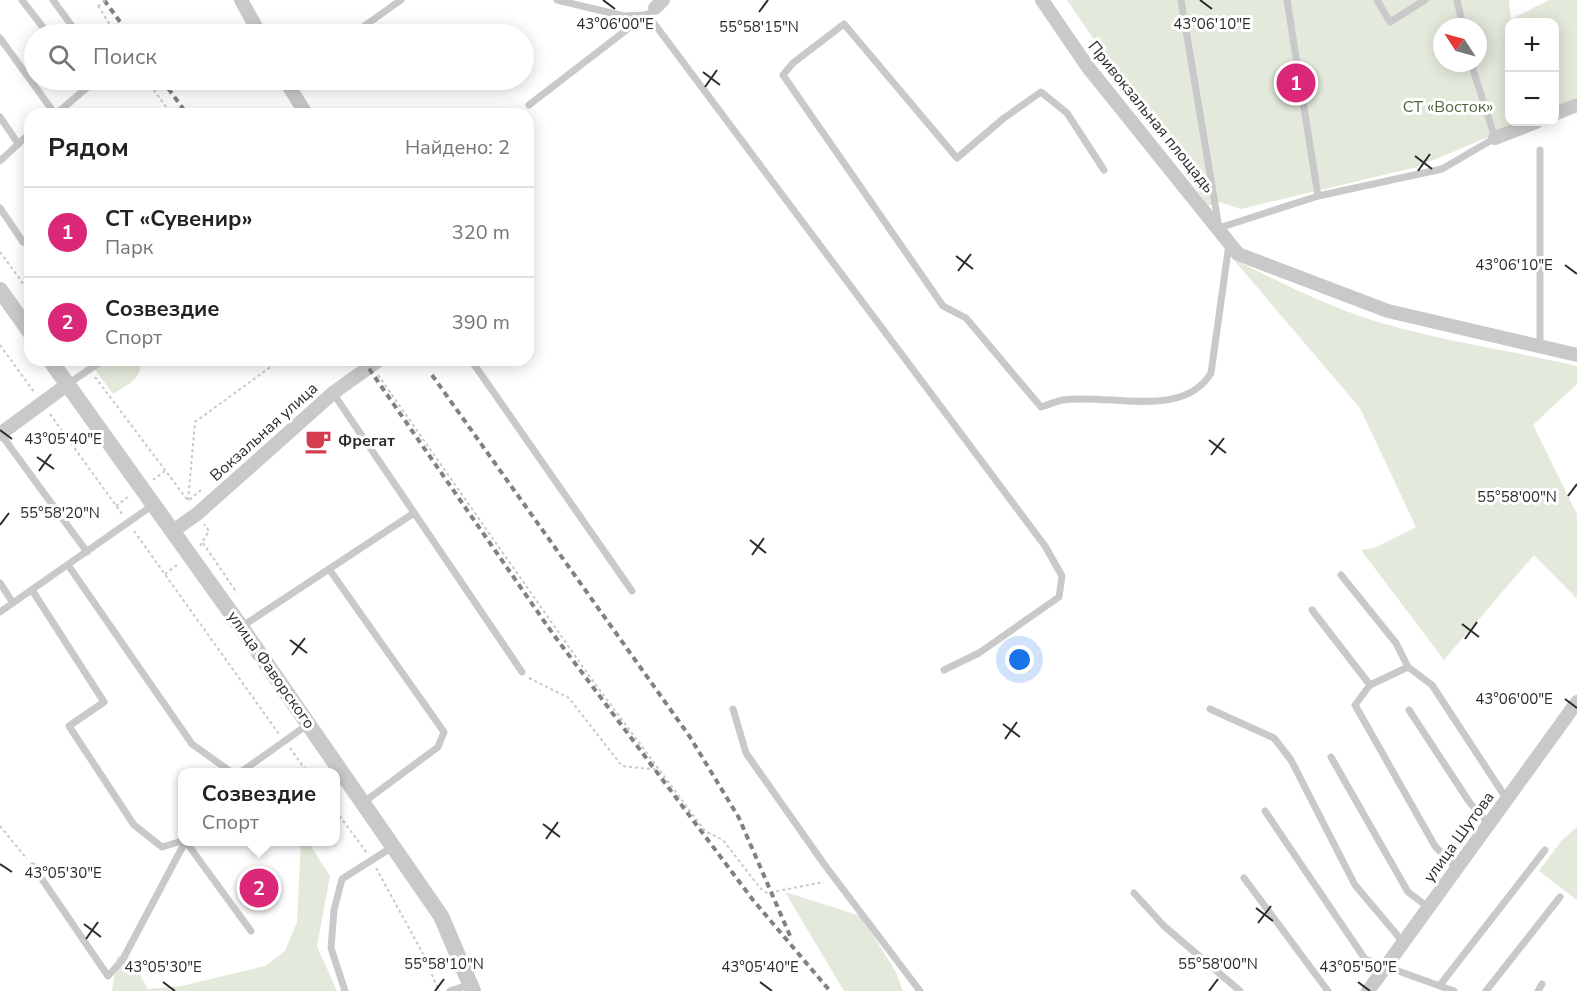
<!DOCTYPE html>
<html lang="ru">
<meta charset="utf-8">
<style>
:root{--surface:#fff;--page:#f6f6f6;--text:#222;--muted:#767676;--line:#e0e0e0;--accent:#db2777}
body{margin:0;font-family:"Nunito Sans",sans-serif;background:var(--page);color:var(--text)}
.controls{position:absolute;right:18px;top:18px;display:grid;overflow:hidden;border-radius:12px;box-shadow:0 3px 15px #0003}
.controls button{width:54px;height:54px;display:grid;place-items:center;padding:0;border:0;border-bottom:2px solid var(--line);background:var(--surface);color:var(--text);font:30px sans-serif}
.compass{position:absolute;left:1433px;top:18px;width:54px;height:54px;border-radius:50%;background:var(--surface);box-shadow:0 3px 15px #0003;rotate:306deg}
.you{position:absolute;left:1020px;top:660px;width:21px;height:21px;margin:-15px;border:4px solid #fff;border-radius:50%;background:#1a73e8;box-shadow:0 0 0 9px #1a73e833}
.badge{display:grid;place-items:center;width:39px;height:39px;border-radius:50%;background:var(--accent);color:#fff;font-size:20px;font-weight:700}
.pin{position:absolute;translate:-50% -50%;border:3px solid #fff;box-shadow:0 2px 6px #0006}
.popup{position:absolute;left:178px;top:768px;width:162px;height:78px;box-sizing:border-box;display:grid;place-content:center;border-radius:12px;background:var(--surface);filter:drop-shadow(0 2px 4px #0005);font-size:20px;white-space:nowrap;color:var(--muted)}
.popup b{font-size:22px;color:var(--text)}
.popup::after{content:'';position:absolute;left:50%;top:100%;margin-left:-12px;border:12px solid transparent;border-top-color:var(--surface)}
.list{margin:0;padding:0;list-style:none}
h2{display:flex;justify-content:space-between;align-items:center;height:78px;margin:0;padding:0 24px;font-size:26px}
h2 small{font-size:20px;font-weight:400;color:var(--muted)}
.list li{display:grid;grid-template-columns:39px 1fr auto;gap:18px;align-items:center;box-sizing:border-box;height:90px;padding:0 24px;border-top:2px solid var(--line)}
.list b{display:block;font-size:22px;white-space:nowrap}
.list p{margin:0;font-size:20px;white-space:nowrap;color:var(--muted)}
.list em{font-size:20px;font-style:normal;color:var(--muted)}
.icon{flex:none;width:33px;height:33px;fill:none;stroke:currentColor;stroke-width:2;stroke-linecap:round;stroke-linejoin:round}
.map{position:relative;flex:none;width:1577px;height:991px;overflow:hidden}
.search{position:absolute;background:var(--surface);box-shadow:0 3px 15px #0003;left:24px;top:24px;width:510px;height:66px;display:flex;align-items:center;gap:15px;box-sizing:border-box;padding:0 21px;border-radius:33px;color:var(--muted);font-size:22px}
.panel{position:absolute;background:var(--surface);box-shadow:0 3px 15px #0003;left:24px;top:108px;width:510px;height:258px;border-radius:18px}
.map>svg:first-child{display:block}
.green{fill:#e3e9db;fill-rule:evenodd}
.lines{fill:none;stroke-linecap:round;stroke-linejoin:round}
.path{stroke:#c9c9c9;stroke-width:2;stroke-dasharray:3 3;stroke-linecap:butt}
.service{stroke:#c9c9c9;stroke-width:7}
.minor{stroke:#c9c9c9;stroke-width:14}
.tertiary{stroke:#c9c9c9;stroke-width:16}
.rail{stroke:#818181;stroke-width:4;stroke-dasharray:6 4.5;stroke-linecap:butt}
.path-bridge{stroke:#c9c9c9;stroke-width:2;stroke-dasharray:3 3;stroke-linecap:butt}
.ticks{fill:none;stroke:#2c2c2c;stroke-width:2}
.labels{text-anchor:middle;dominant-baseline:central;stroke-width:6;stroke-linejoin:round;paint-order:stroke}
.park-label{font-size:16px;fill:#51643e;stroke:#fff}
.street-label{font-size:16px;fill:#2c2c2c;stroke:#fff}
.poi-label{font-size:16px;font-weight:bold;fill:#2c2c2c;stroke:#fff;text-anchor:start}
.ticks-label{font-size:15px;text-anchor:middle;fill:#2c2c2c;stroke:#fff;stroke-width:6;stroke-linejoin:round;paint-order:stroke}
</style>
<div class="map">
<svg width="1577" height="991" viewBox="0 0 1577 991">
<rect width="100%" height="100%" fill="#fff"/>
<g class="green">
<path d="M1067,0H1509L1511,19L1549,0H1577V97L1555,107L1554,22H1510V122H1524L1417,167L1241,209L1219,202L1208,206ZM1442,27H1478V63H1442Z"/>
<path d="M1233,259C1282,283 1332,309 1385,324C1448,342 1513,351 1577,366V384L1533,425L1577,514V599L1534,555L1444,660L1361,550L1374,548L1416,527L1360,408Z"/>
<path d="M88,360H141C143,378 127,385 113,394Z"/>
<polygon points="1577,827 1577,900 1539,871 1562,840"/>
<polygon points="301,842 308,842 330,876 317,946 337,991 112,991 117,956 130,957 148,989 181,986 265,966 285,951 297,922"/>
<polygon points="785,892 861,916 896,972 903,991 844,991"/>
</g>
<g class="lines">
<g class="path">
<polyline points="98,6 116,34"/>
<polyline points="147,80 171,114"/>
<polyline points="0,252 30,293"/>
<polyline points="0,345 34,392"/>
<polyline points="346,360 351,366"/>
<polyline points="378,375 590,677 705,831 723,840 760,888 767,893 824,882"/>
<polyline points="95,377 189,502"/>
<polyline points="50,414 122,514"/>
<polyline points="153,480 165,471"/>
<polyline points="201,490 188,501 195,422 280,360"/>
<polyline points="116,506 128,497"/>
<polyline points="134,531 279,734"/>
<polyline points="203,543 237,593"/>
<polyline points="200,546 209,531 204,524"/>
<polyline points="165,574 177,565"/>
<polyline points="529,678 569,698 622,766 659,770"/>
<polyline points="290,748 307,772"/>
<polyline points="336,811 367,853"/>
<polyline points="0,826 27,859"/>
<polyline points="376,868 422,952 439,991"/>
</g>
<g class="service">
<polyline points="22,0 42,26"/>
<polyline points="53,0 77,33"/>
<polyline points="557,0 624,16 645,15"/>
<polyline points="1181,0 1219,228 1318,196 1442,169 1495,138 1471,63"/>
<polyline points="1287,0 1318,196"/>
<polyline points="1377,0 1390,22 1425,0"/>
<polyline points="1457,0 1463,27"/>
<polyline points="353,34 401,0"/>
<polyline points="0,38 55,114"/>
<polyline points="292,91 307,80"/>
<polyline points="529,105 647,14 1045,546 1062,576 1059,597 979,653 944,670"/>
<polyline points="56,114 96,80"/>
<polyline points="0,117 17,142"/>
<polyline points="1540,150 1540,347"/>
<polyline points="0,161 30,133"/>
<path d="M1104,170L1067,113L1041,92L1004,118L957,158L844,24L793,63L783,75L943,306L966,318L1041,407C1048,405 1056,401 1063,400C1108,393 1183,420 1211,373L1229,244"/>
<polyline points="0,208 23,242"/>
<polyline points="471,360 632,591"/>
<polyline points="68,384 103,360"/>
<polyline points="333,393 522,672"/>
<polyline points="0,433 87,552"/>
<polyline points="68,565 192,744 231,772"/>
<polyline points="329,569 444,732 438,747 364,802"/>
<polyline points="1341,575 1396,643 1408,667 1370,685"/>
<polyline points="0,583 13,603"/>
<polyline points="32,590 104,702 69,726 134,825 162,847 182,841"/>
<polyline points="1312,610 1370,685 1355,705 1435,846 1456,868"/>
<polyline points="0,612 153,505"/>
<polyline points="241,627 414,513"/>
<polyline points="1408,667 1432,685 1506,798"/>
<polyline points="733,709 746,753 824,864 920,991"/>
<polyline points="1210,709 1274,738 1291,760 1355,885 1403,942"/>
<polyline points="1409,710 1470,803 1488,823"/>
<polyline points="1331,757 1408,892 1428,907"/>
<polyline points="241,772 307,725"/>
<polyline points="1265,811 1365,959 1454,991"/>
<polyline points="186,842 251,931"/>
<polyline points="33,866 108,976 123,959 185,842"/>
<polyline points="1244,878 1328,991"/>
<polyline points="1134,893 1164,926 1240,991"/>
<polyline points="1440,985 1545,850"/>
<polyline points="345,991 331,948 334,910 342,879 394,846"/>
<polyline points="450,991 471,984"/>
<polyline points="1486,991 1560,897"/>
<polyline points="1538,991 1542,984"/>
</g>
<g class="minor">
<polyline points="241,0 260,34"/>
<polyline points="1042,0 1087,66 1238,254 1388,311 1577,355"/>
<polyline points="655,8 663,0"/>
<polyline points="285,80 306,114"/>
<polyline points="1554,114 1577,105"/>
<polyline points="1495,138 1536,122"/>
<polyline points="0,434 68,384"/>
<polyline points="173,531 197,514 333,393 379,360"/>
<polyline points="1368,991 1577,702"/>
</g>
<g class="tertiary">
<polyline points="0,290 30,332"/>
<polyline points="50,360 241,627 441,916 473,991"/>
</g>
<g class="rail">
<polyline points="104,0 129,34"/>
<polyline points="162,80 187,114"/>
<polyline points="363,360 553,634 753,900 830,991"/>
<polyline points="432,375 690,737 739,818 791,938"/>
</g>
<polyline class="path-bridge" points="98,6 106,0"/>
</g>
<path class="ticks" d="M603,0L615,9M1200,0L1212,9M759,12L768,0M703,72L720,85M705,87L717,70M1415,156L1432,169M1418,171L1430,154M956,256L973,269M1565,265L1577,274M958,271L971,254M0,430L12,439M1209,440L1226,453M1211,455L1224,438M37,457L54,469M39,471L51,454M1568,496L1577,484M0,525L9,513M750,540L766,553M752,555L764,538M1462,624L1479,637M1465,639L1477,622M290,640L307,653M292,655L305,638M1565,699L1577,708M1003,724L1020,737M1005,739L1017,722M543,824L560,837M546,839L558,822M0,864L12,872M1256,908L1273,921M1258,923L1271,906M84,924L101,937M86,939L98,922M163,982L175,991M760,982L772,991M1358,982L1370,991M435,991L444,979M1209,991L1218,979"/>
<defs>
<g id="cafe-bare" transform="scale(2.07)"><path d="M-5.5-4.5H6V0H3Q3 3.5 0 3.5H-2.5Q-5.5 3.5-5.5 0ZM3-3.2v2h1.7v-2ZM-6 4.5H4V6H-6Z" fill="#d53c4f" stroke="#fff" stroke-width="2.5" paint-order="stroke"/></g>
</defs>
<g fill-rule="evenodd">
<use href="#cafe-bare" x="318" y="441"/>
</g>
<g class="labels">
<g class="park-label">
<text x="1448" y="107">СТ «Восток»</text>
</g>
<g class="street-label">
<text transform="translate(1151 117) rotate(51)">Привокзальная площадь</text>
<text transform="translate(264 432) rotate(-42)">Вокзальная улица</text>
<text transform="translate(271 670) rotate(55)">улица Фаворского</text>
<text transform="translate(1459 837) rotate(-54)">улица Шутова</text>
</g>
<g class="poi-label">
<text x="338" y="441">Фрегат</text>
</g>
</g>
<g class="ticks-label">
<text x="1212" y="29">43°06'10"E</text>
<text x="615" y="29">43°06'00"E</text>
<text x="759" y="32">55°58'15"N</text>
<text x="1514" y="270">43°06'10"E</text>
<text x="63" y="444">43°05'40"E</text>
<text x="1517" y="502">55°58'00"N</text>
<text x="60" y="518">55°58'20"N</text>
<text x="1514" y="704">43°06'00"E</text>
<text x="63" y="878">43°05'30"E</text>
<text x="444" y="969">55°58'10"N</text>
<text x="1218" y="969">55°58'00"N</text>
<text x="163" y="972">43°05'30"E</text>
<text x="760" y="972">43°05'40"E</text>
<text x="1358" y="972">43°05'50"E</text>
</g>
</svg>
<div class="controls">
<button>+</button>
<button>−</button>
</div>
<svg class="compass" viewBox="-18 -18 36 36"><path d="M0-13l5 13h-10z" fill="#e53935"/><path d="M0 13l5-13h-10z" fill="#767676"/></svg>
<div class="you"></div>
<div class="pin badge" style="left:1296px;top:83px">1</div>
<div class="pin badge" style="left:259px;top:888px">2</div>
<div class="popup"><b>Созвездие</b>Спорт</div>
<div class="search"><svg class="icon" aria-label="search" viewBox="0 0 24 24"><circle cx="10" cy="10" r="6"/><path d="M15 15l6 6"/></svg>Поиск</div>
<section class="panel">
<h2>Рядом<small>Найдено: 2</small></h2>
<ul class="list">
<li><span class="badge">1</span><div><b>СТ «Сувенир»</b><p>Парк</p></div><em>320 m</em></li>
<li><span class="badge">2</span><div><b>Созвездие</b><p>Спорт</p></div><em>390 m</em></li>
</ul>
</section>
</div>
